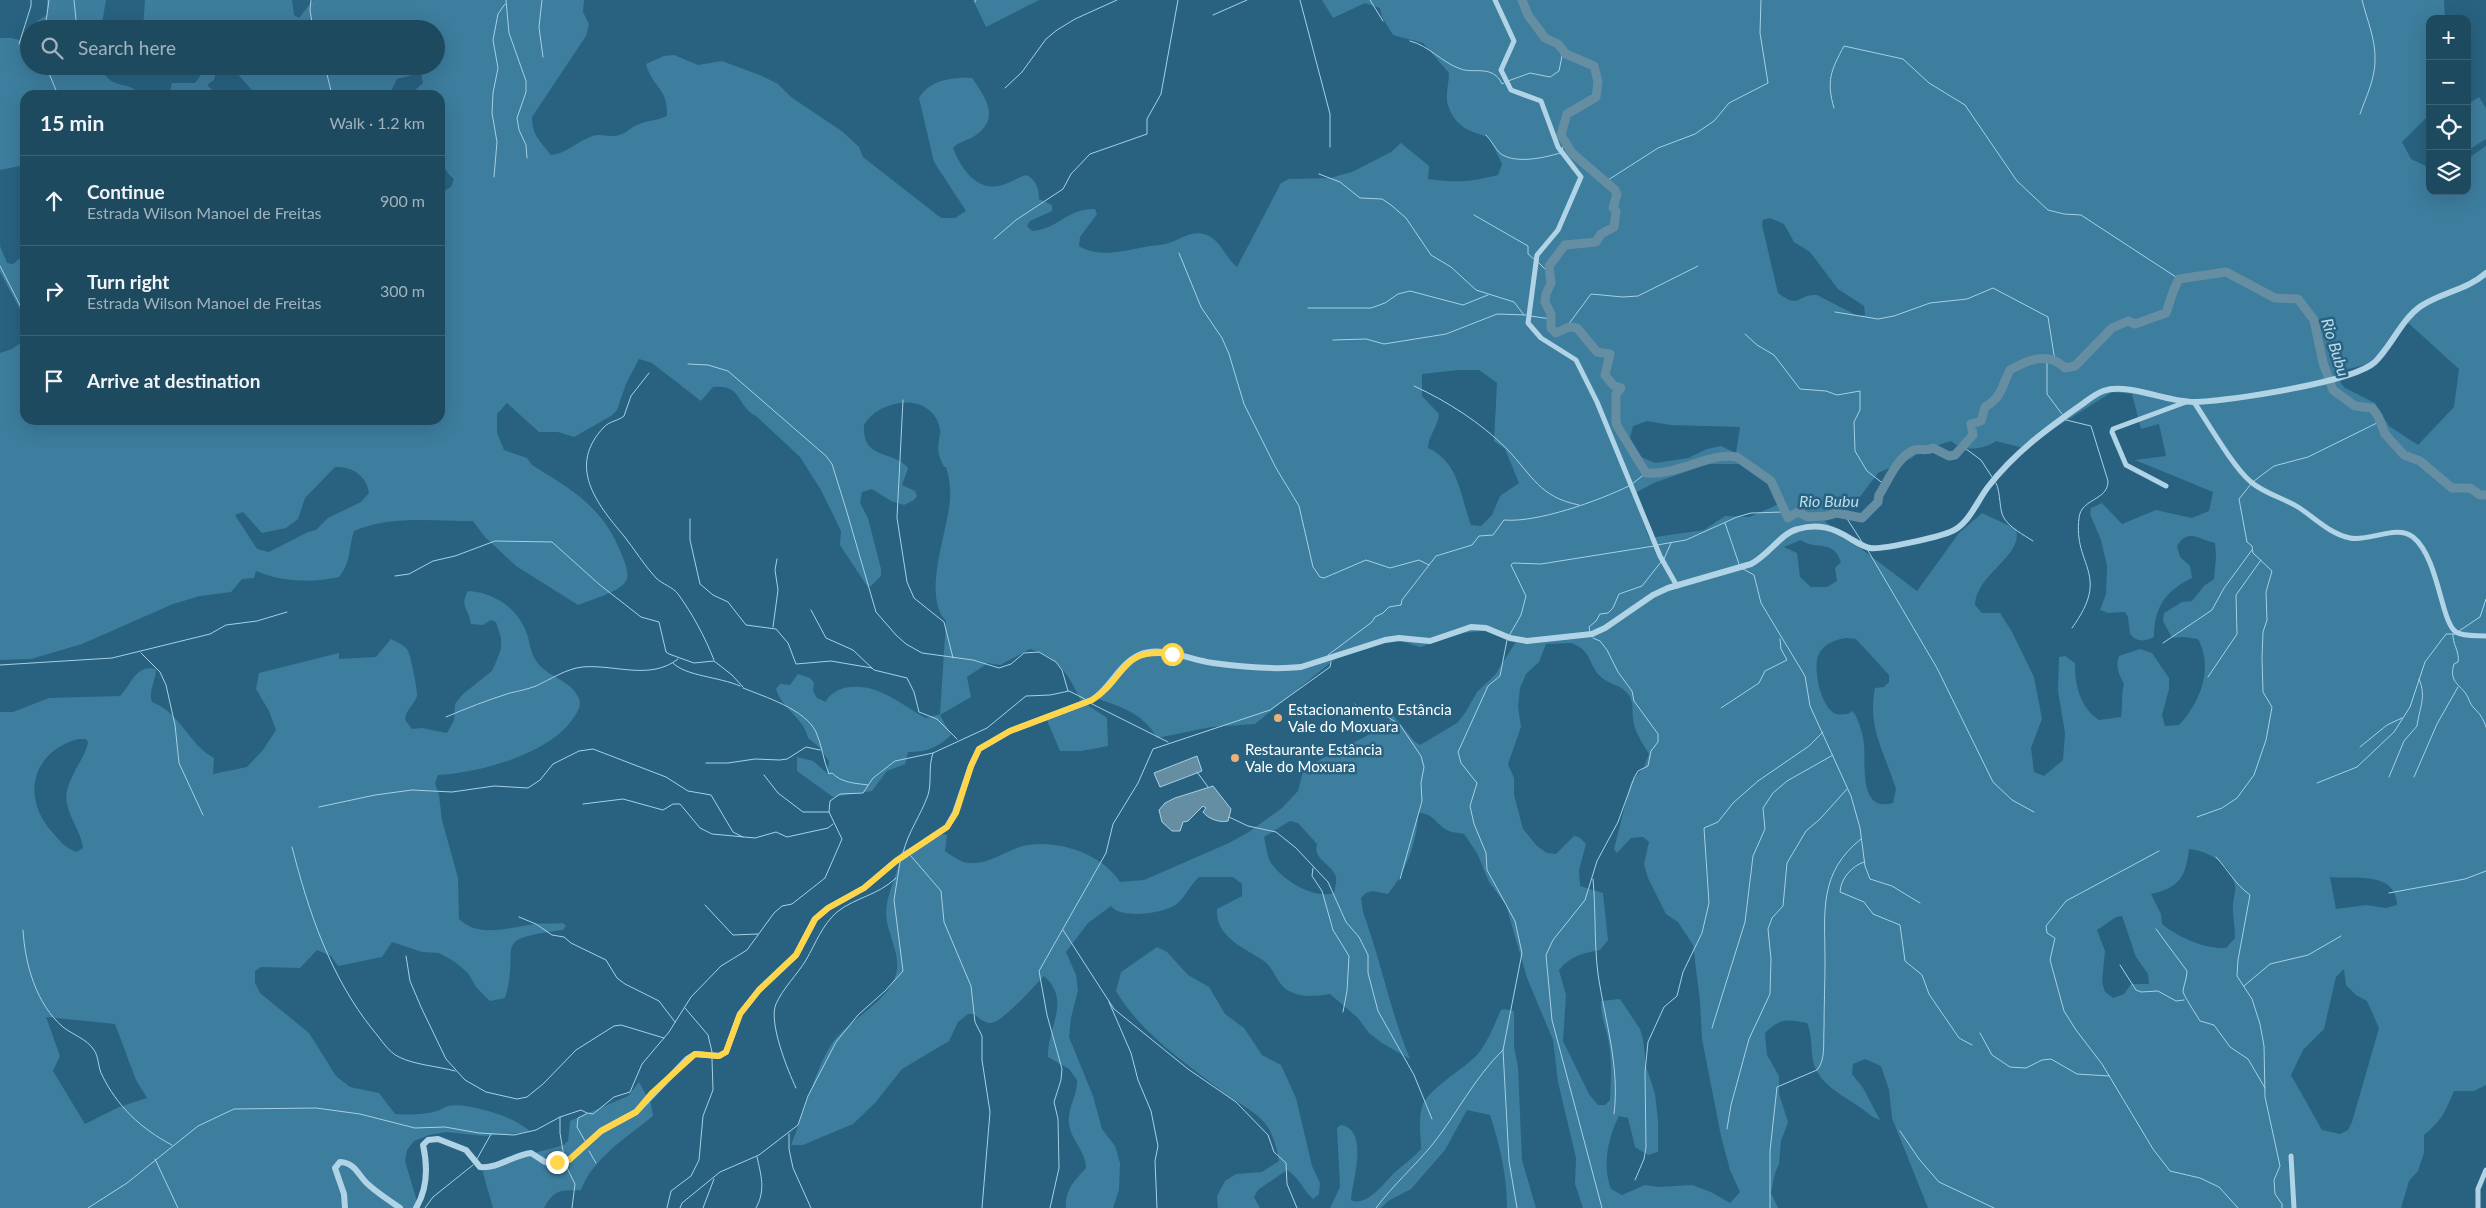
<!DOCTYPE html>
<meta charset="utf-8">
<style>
:root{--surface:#1e4a60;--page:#2b5469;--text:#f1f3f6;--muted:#a1b3bd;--line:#3c6275}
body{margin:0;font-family:Lato,sans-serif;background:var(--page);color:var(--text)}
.controls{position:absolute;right:15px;top:15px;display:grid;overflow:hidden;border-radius:10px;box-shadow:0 5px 20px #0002}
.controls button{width:45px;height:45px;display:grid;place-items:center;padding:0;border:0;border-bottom:1px solid var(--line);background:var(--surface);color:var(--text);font:25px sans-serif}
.stop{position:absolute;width:15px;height:15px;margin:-11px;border:4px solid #ffd54a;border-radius:50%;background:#fff}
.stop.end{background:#ffd54a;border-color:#fff;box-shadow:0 1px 5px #0008}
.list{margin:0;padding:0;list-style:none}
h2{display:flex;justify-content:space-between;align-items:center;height:65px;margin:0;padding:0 20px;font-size:21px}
h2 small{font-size:16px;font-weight:400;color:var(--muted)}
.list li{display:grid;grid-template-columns:32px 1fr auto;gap:15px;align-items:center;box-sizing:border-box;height:90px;padding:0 20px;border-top:1px solid var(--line)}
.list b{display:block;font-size:19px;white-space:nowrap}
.list p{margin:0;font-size:16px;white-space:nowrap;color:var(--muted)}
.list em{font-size:16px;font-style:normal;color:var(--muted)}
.icon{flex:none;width:28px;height:28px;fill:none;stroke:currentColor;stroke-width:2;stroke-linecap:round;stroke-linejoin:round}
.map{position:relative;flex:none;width:2486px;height:1208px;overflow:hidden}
.search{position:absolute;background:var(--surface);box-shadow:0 5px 20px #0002;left:20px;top:20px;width:425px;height:55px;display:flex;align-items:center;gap:12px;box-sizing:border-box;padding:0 18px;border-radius:28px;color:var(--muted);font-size:19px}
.panel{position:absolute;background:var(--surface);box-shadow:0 5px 20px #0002;left:20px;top:90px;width:425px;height:335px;border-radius:15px}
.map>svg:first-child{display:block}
.green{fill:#3d7d9d;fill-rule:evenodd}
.water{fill:#668ea2;stroke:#a4d1e6}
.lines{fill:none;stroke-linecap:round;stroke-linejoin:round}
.stream{stroke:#a4d1e6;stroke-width:1}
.river{stroke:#668ea2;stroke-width:9}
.minor{stroke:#b0d4e5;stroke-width:5}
.tertiary{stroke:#b0d4e5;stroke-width:6}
.route{stroke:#ffd54a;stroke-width:6}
.poi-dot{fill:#edb076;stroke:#286280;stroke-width:2}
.labels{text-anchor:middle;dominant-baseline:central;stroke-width:5;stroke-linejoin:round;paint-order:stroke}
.poi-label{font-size:15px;fill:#fff;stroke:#286280;text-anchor:start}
.water-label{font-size:16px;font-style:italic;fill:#bbdded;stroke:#286280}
</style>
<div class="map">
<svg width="2486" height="1208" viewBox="0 0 2486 1208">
<rect width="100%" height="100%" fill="#286280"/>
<g class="green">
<polygon points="47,0 106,0 101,29 35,29 37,21 47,15"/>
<path d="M145,0H292L294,15L299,18L313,0H584L583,12L589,24L586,36L532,117C532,135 540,141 551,155C567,153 575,143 590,137C598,133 605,136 613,136C624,136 628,129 637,125C647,120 657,121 667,116C668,87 653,89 646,64L664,56L674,55L698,65L722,61L762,76L778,84L791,97L843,132L859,147L863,157L941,218H955L966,211L934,162L919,98C930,80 952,77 972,78C987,99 1001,120 973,137C965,141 959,142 953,148C962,171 980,196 1008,183C1014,181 1019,177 1026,175C1036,179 1039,189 1039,199L1052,205V211L1030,221L1027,226L1032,231C1059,229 1065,209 1095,209L1097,214L1080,237L1079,246C1100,259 1127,250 1150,246C1156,245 1163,245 1169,243C1181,239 1195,228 1209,236C1221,242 1226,258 1237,267L1281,183L1289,179L1330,178L1352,172L1391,152L1401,143L1429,166L1428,179C1458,183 1469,182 1498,175L1502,164L1489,137C1470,132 1455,127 1448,105C1445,97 1449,82 1449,73L1423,43L1393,35L1382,17L1380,8L1365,3L1333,18L1322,0H2444L2445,19H2430V114L2402,142L2411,159L2430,168V191H2467V159L2486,146V1085L2474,1091H2454C2445,1112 2442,1120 2424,1135V1153L2418,1171L2409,1181L2401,1208H1928L1892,1118L1889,1090L1881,1066L1865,1059L1853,1064L1852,1074L1863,1088L1880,1120C1870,1117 1867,1111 1858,1106C1841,1094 1822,1086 1814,1065C1810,1051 1813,1036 1807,1023C1786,1019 1780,1018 1765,1033L1767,1055L1779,1076V1094L1788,1122L1781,1141L1779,1164L1775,1173L1771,1193L1778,1208H1583L1575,1184L1576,1158L1558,1082L1553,1040L1527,978L1506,905L1489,882L1477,853L1464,834C1458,833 1449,832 1445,829C1434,821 1432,813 1418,813C1418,841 1405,873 1388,894L1372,891L1366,893L1361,898L1363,912C1381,961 1390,1011 1410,1059L1382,1043L1369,1033L1358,1018L1330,994C1317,996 1304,998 1291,992C1277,986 1275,969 1264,961C1245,948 1215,937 1217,909L1242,896V884L1233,877H1199C1190,885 1186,896 1177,904C1165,913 1121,920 1111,906L1088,923L1066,952L1076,975L1078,990L1071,1018L1069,1037L1093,1096L1102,1129L1115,1146L1120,1163L1119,1190L1113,1208H1066C1064,1191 1075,1180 1086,1168C1086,1151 1070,1139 1069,1123C1067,1108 1078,1095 1077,1080L1069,1069L1048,1057C1047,1027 1072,1001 1044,976C1034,986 1003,1022 991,1023C984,1023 979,1018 974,1014H968L958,1022L949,1041L902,1069L875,1103L853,1124L803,1145H791C803,1117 818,1058 837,1037C854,1017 885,1003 895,977C903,957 887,935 886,914C886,893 899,873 901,852L940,834L947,835L945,851C951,855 961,863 969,863C991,865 1008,848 1028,845C1060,840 1102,854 1120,882L1144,880L1229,843L1249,832L1282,808L1298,791L1304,768L1372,733V732L1379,733L1381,727L1389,721L1393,715L1415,742L1420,745L1457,723L1465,713L1477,692L1495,675L1517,640L1489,631H1481L1464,633L1420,647L1395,639L1345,651L1255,724L1211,727L1157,738C1144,714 1122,707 1098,699L1086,704L1107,718L1108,746L1081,751H1060L1046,718L1082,703C1069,676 1060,657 1030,649L1000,665L988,663L967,677L971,697L940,715L951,735C937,748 927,752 908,752L905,764L887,771L872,791L833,797L797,771V757L813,761L827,773L829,761L818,746L808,738C804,718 782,709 776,689L780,684L790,685L798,674L810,678L814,683L813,691L817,698L826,702C828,695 837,690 844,688C877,681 899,704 926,718L940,714L946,621C921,595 949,529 950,498C951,488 949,477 946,467H944C939,457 937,451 939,441C939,437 941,433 940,429C936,409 919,400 899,403C884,406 872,412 864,425C862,461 892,449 908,468L902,485L915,491L917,496L914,500L904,505L891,501L872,489L862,492L860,503L868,518L881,569V576L871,586H867L840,545L841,531L821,490L800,457L756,416C736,406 743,384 713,387L701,401L652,363L639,359L626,384L617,410L611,416L574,437L558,432H539L507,403L497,414V433L504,450L527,458L532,465C574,491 603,507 622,555C625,563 630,574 626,581C620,592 590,600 578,605L516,566L484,536L473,521C434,521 390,515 354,531C348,550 352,560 339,577C311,583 282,582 256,571L254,578L242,579L231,592L200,596L173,604L82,644L31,659L0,660V353L12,349L25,340V420H440V193L451,187L454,179C431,162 440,121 440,95H414L415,90L423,83L421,73L397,79L392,89V95H256L231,66H436V29H143ZM1770,218L1784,224L1794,242L1810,252L1838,289L1864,306L1865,315L1858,316L1817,295C1796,294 1801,310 1778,293L1762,225L1763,220ZM2406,321L2459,369L2454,407L2418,445L2389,426L2375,403L2345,388C2340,383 2339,378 2340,371L2372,363ZM1459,370H1479L1497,383L1494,441L1505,449L1519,483L1500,496L1492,515L1481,526L1471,525C1460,495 1459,462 1428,448C1428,436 1438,427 1439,414L1422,396V374ZM2112,392L2132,394L2141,429L2159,424L2166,456L2135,460L2213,492L2209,511L2192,518L2156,510L2122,524L2102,503L2091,508L2090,514L2101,540L2107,566L2106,594L2100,610L2108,613L2125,612L2128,617L2130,634C2137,642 2144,642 2154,637C2154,608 2165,591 2192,578L2190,566L2180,557L2177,546C2188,528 2198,539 2215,543L2216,557L2214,579L2204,586L2192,601L2182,602L2164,613L2163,621L2172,638L2183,637L2198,639C2214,668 2200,703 2179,725L2165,726L2162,715L2169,689V678L2152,653L2140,649L2119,656C2115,666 2119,674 2124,684C2121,695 2123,705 2121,717L2099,720C2079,706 2075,685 2075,663L2065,656L2059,657L2058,691L2065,733L2063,760L2044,776L2034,772L2031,748L2042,719L2034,677L2012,632L2000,613H1982L1975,605C1976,574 2024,556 2016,529L1982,513L1959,533L1917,591L1819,517L1832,514L1856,502L1878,473L1912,458L1920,451L1951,441C1963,452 1983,450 1996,441L2023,448ZM1647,421L1670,425L1740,427L1736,453L1721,446L1707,449L1688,458L1655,463L1641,457L1630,438L1633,426ZM1709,464H1742L1775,485L1784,502L1749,517L1725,516L1704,530L1649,538L1633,494L1656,482ZM335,467C352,466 367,476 369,493L361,502L328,518L316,530L308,532L269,552L257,549L235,515L243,512L262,533L286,528L298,519L305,498ZM1801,540C1815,551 1833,538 1841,562L1835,568L1837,581L1827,587H1811L1800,577L1797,553L1784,547ZM1846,638L1856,639L1889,675V682L1884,687L1875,688C1867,728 1885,753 1896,789L1893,803C1858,813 1866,764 1864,744C1863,733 1859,723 1855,714L1852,711L1848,714C1844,714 1839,715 1836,714C1821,708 1813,670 1818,656C1823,644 1834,640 1846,638ZM1571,643C1592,650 1588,665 1601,677C1608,684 1621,685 1627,693C1634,700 1632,710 1633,719C1634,731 1643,744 1649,754L1644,767L1631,782L1614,849L1617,853L1631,838L1643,837L1649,842L1644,864L1648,878L1666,914L1678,922L1693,945L1700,1001L1702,1039L1721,1136L1730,1170L1740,1192L1730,1203L1711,1192L1692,1185L1659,1187L1645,1185L1622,1195L1611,1189C1602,1165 1608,1138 1619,1116L1628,1118L1635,1147L1648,1155L1658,1152V1120L1655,1094L1646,1066L1643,1039L1640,1029L1620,999L1601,1001C1600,1017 1607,1028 1609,1044C1612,1062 1611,1082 1610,1100L1605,1105H1598L1589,1094L1563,1041L1566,995L1559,970C1570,956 1583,953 1600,950L1608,940L1603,893L1580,886L1579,870L1586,844L1579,837L1574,836L1556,854L1547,853L1537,846L1523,829L1514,795V778L1508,764L1521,727L1518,707L1520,688L1526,674L1539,662L1546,644ZM1290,821L1298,823L1317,844C1312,859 1332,864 1336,877C1337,881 1335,888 1334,893C1313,899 1284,881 1271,863C1267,856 1266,845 1264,837ZM2189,849C2208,851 2232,864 2235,886C2236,893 2232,902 2233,910C2233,919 2235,928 2235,938L2226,948C2204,949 2180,938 2162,924L2161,914L2151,894C2179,888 2186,877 2189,849ZM2330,877C2353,880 2396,870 2397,905L2386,908L2366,905L2336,909ZM2122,916L2136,957L2148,974L2149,984H2131L2124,994L2113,998L2105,992L2102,982L2105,951L2097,930L2116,917ZM2344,969L2346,985L2356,995L2367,1001L2379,1028L2352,1122L2348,1130L2340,1134L2322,1130L2291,1075L2303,1050L2324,1029L2336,977Z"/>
<polygon points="973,0 1039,0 986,27"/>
<path d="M0,38H11L29,42V66H99C103,72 107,79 113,82C123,87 133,84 139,95H25V165L0,170Z"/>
<polygon points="200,66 217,66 214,80 207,85 218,95 169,95 172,83 195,83 200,76"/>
<polygon points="2479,97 2486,108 2486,139 2467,151 2467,105"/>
<polygon points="0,246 7,263 13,264 25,254 25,319 0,272"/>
<path d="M468,591C495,592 520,610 528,637C530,645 531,654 537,662C547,677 572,680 579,699C582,707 576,714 572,720C548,754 479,773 438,775L435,783L439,795L442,820L458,878L459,919C480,939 510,927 535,924C544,923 553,924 563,923L566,926L563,930C487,940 522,943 505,998L490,1001L476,987L468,973L455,962L439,953L422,952L392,942L382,957L338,966L331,956L317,950L300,968L261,967L255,971V983L260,993L309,1033L336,1076L350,1087L379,1093L395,1114C409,1115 423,1115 437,1111C441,1110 444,1107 448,1106C467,1102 517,1117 530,1132L485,1136L446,1132L429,1135L414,1141L407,1150L405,1161L419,1208H0V712H13L49,698L120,696C131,686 135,664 156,669C156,681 148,691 152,702C180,712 189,745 214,758L213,774L247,767L263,750L276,730L269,711L256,689L259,673L339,653V659L376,657L391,639C397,642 407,646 409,653C411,659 418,691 417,696C414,705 406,709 405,720L412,729L422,728L447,733L454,720L455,704L463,694L492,671L496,662L501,649V638L496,622L491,620L483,625L471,624C469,609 459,606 468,591ZM78,739H86L88,742C86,759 62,782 67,804C70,819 81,832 83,848L77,852C65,848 61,842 53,833C21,798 31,752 78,739ZM46,1017L115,1024L136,1080L147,1098L119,1107L85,1124L53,1071L60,1056Z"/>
<path d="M1157,947L1167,952L1188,975L1209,987L1225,1014L1244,1028L1262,1055L1281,1065L1296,1098L1312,1166L1320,1183L1319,1194L1313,1199C1303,1190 1299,1177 1287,1170L1258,1190L1254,1197L1260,1208H1218L1217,1196L1225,1181L1236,1174L1262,1172L1279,1161C1277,1149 1273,1132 1264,1122C1255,1112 1239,1103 1227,1095C1187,1064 1142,1035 1116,991L1121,972Z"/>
<path d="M1504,1009L1514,1011V1046L1518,1067L1522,1160L1536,1208H1507C1507,1177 1500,1144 1490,1115L1467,1110L1445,1150L1411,1189L1388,1201L1381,1208H1330L1340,1187L1337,1128L1341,1125C1370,1130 1352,1182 1351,1200C1366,1208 1385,1182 1394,1173C1403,1165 1413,1158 1421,1149C1421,1134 1418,1121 1422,1107C1427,1089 1463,1070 1477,1055C1488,1042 1494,1025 1501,1010Z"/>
<path d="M639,1082L651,1104L653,1116C627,1137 593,1158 581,1190C560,1191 555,1188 544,1208H493L483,1173L486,1166L564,1145L568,1141L570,1121L628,1096Z"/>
</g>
<g class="water">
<polygon points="1197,756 1202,771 1160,787 1154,773"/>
<path d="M1213,786L1231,809L1228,821C1220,823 1208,819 1203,812L1206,808L1203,806L1188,821L1183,822L1180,831H1172L1162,822L1159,810L1165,803L1175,798Z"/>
</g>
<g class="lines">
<g class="stream">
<polyline points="74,0 77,29"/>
<polyline points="311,0 310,10 313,29"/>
<polyline points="506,0 509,33 526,81 526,92 517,118 519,130 526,145 527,158"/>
<polyline points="542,0 539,27 543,57"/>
<polyline points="1300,0 1330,114 1330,147"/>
<polyline points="1370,0 1383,21"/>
<polyline points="975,2 976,0"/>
<polyline points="1213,15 1247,0"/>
<polyline points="45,29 49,0"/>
<path d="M1410,41C1430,46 1442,63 1461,69C1473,74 1493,64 1502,84L1504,83"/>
<polyline points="19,44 31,6 31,0"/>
<polyline points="46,66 58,95"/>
<polyline points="325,66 332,95"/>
<polyline points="1508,81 1530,73 1550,77 1559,71 1563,51"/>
<polyline points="1005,88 1022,72 1046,39 1057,30 1075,19 1117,0"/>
<path d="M1834,108C1826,81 1831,70 1844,46L1903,59L1929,83L1965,105L2017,181L2048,210L2064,214L2081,215L2179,279"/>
<path d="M2360,114C2366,97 2375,79 2375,61C2376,40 2367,20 2362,0"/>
<path d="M1486,135C1491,140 1496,150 1501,154C1516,164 1544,158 1560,153"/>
<polyline points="1562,150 1565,142"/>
<polyline points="1319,174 1340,182 1360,198 1382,199 1391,205 1406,218 1431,255 1451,267 1476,290 1514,302 1524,315"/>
<polyline points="494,177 497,142 492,113 493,93 498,68 493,40 498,14 505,4"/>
<polyline points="1605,182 1658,148 1695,134 1714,121 1729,103 1768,83 1760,33 1761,0"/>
<polyline points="1474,215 1528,246 1528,254 1534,259"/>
<polyline points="994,239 1016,220 1063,189 1071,174 1090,154 1147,134 1147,119 1161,94 1178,0"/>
<polyline points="1179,253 1201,307 1222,338 1229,354 1244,404 1276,468 1299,506 1313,567 1320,577 1324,578 1366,560 1390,568 1419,560 1429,565"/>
<polyline points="1538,262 1549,273"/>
<polyline points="0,266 25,315"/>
<polyline points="1308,308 1371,308 1385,303 1398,294 1410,291 1463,305 1488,295"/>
<polyline points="1835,312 1878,319 1894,316 1930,303 1967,299 1993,288 2048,317 2055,361"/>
<polyline points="1530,316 1551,319"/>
<polyline points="1565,329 1591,294 1623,297 1638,296 1698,266"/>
<polyline points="1745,334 1757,345 1774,355 1800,389 1826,391 1837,395 1860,391 1860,410 1854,422 1855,451 1867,471 1885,485"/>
<polyline points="1333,340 1366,339 1384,344 1446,334 1497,314 1526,315"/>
<polyline points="2047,359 2047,394 2062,414"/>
<polyline points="688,364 708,365 728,371 826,456 832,464 846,509 876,612 896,635 906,644 922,653 973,660 999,668 1011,664 1024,653 1039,652 1056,662 1062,670 1068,691"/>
<path d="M649,373L631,396L624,416C618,421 610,421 604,427C567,466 596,503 624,536C635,550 644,565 656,578C662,584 673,587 678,594C692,613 705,637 714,660"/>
<path d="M1414,386C1447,401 1481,423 1506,448C1533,476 1539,497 1579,505"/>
<polyline points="903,400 897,518 907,582 914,598 944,622 953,658"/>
<path d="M2066,420L2091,426L2108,481C2108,501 2081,498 2079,518C2073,567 2112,573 2072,628"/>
<polyline points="1962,446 1981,460 1992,477"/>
<polyline points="2254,481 2274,466 2308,457 2381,421"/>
<path d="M1996,483C2001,493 1999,511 2004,518C2010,528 2024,535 2033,541"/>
<polyline points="1632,484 1646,473"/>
<polyline points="1844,514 1862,542"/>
<polyline points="690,519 690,540 700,584 713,595 728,602 746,625 776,629 788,643 796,664 831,661 872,668"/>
<polyline points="1725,523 1739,564"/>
<polyline points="1657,545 1686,540 1737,517 1751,513 1783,512"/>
<polyline points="1867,549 1937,668 1993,782 2012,800 2034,812"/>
<polyline points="1664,559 1671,543"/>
<polyline points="1743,569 1754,575 1761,603 1805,676 1810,706 1851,796 1860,828 1865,866 1870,879 1892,886 1920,903"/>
<polyline points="395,576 409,574 433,561 455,556 495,541 552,542 600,585 641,617 659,622 666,652 669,654 694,663 714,661 732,675 743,687"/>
<polyline points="811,610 826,638 853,650 874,670 907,678 914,692 919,712 937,719 957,739"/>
<polyline points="773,627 778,590 775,570 777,559"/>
<polyline points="2459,631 2480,617 2486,599"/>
<polyline points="1590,632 1589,627 1596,621 1600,614 1608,613 1613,608 1619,594 1642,586 1661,562"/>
<path d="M2453,634C2452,644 2460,651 2458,662L2454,664C2449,681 2458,683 2466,694C2469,698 2470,705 2474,708C2480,714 2483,718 2486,727"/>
<polyline points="1509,636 1521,615 1526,596 1511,565 1513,563 1541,564 1654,546"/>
<polyline points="1593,638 1600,641 1607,650 1618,672 1632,691 1634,701 1658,734 1658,742 1651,751 1648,766 1638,771 1634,778 1618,822 1597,861 1585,900 1553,940 1546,955 1552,1020 1602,1208"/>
<polyline points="1507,640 1500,676 1488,686 1458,752 1461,763 1477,783 1470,806 1474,824 1486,853 1487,870 1515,921 1522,953 1503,1050 1509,1161 1517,1208"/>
<polyline points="2163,643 2212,610 2224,588 2252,550"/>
<polyline points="141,653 160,672 166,685 175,725 179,763 203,815"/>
<path d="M1328,655L1372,622L1375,617L1383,613L1389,607L1401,605L1402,600L1436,556L1472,545L1479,536L1493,535L1504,520C1537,523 1598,501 1629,486"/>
<path d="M673,663C685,676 720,677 740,686"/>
<polyline points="0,665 112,658 210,634 226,625 257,621 287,612"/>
<polyline points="2208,677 2237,634 2236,595 2261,560"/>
<path d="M743,688C765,697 805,709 816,732C822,745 823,760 829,774L832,773C842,783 854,783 868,785"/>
<polyline points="1090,703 1168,742"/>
<polyline points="1355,704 1363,712 1388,717 1400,725 1421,756 1424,767 1421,783 1422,801 1400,879"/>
<polyline points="1721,708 1759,683 1765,671 1787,660 1781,649 1780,639"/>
<path d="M446,717C467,708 488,700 510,693C519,691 528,689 536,686C551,679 566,669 582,667C615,664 650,681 678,659"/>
<polyline points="2360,747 2387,725 2402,718"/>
<polyline points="706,763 728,763 755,759 780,760 787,759 806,747 820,750"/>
<polyline points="1197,772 1208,787"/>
<polyline points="764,775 778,793 803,812 829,812"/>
<path d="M2389,777L2404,741L2417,726C2419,709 2427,697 2419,679"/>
<polyline points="2414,777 2437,724 2458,687"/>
<polyline points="2317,783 2357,767 2394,732 2410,707 2425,662 2446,634 2456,634"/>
<polyline points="583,804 623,799 663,810 673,804 680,804 700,828 712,834 755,838 776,832 787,837 828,828 833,824"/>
<polyline points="319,807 375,795 412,790 452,792 494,786 528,788 540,780 553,764 579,751 593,749 666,777 688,791 711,795 733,832 743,837"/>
<polyline points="1229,817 1248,826 1276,832 1296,848 1328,882 1346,922 1359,937 1368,955 1368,973 1378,1011 1414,1075 1432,1119"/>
<polyline points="2197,817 2222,808 2237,798 2254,775 2266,740 2272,707 2263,692 2262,658 2263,632 2267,620 2266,592 2272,571 2253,553 2252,546 2247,542 2239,499 2251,484"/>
<path d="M292,847C309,913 330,976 373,1030C381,1039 388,1052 399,1057C415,1065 437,1066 455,1071"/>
<polyline points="2159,851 2066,901 2046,926 2047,933 2055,938 2050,960 2064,1011 2076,1030 2102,1064 2153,1149 2170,1171 2200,1178 2219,1187 2238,1208"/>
<path d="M903,853C908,832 921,815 928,795C932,782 928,767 933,753"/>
<polyline points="911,856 941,891 944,922 971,986 975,1022 982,1036 982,1060 990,1112 982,1208"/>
<path d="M2216,857C2230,872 2233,882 2250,895L2238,960L2237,976L2252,999L2260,1024L2264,1046L2265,1097L2280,1166L2274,1180L2275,1194L2282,1204V1208"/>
<path d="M1864,862C1852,866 1841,878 1840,892L1864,902L1873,914L1900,925L1905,961L1922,975L1929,994L1959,1038L1972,1045"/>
<polyline points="1313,868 1312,876 1322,891 1333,930 1349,956 1347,991 1343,1012"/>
<path d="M1593,879C1596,910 1594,943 1598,974C1605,1021 1620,1066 1614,1114"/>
<polyline points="2389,893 2465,879 2486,871"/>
<polyline points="705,905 733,935 758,934"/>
<polyline points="519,917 536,924 552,935 564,937 571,943 606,960 617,978 625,984 659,1001 675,1022"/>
<path d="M2156,929L2187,971C2187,978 2184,984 2183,991C2183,995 2196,1014 2200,1021L2214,1025L2230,1047L2248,1059L2265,1088"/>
<path d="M23,930C25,964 36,1004 63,1027C73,1035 87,1039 94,1050C99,1057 98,1068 102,1075C117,1106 141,1129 172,1145"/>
<polyline points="1063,930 1114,1009 1188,1069 1236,1102 1268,1135 1274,1152 1286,1163 1287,1184 1297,1208"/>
<polyline points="406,956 410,981 421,1007 446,1059 465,1080 486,1092 517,1099 527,1097 543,1084 576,1050 614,1026 621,1025 664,1038"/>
<polyline points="2120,965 2136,990 2141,992 2158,991 2176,1001 2184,1000"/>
<polyline points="2244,986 2270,964 2308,955 2341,936"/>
<polyline points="1109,1002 1131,1053 1138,1080 1151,1111 1158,1146 1155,1161 1157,1208"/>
<polyline points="685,1008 708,1035 712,1052"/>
<polyline points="1712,1028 1745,922 1753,856 1765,829 1763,808 1773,793 1787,781 1833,755"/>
<polyline points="1980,1033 1992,1055 2010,1067 2026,1068 2042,1060 2051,1059 2077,1074 2109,1076"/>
<path d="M796,1088C788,1071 768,1022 776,1004C783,988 797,975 806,960C816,943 822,925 837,912C856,897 877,896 896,878"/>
<polyline points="560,1117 560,1133 564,1157"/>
<polyline points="1727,1129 1731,1105 1749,1039 1770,994 1771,959 1768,929 1772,918 1783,906 1787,863 1806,831 1820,819 1847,789"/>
<polyline points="1900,1131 1919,1159 1939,1182 1994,1208"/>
<polyline points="789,1134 789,1149 793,1168 811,1208"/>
<polyline points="585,1141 577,1127 578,1118 588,1113 593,1114 614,1097 630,1092 642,1064 669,1032 691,997 721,966 747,950 774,913 782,906 792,904 825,878 842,839 829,812 830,801 840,794 863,793 873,778 895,761 933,753 987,728 1026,696 1050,695 1069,691 1085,699"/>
<polyline points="589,1151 596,1163"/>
<polyline points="155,1159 178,1208"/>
<polyline points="477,1159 491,1134"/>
<polyline points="564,1162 575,1184 572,1208"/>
<polyline points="1635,1180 1644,1159 1646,1147 1645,1072 1648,1042 1664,1007 1677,996 1683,972 1702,933 1709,903 1704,828 1718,822 1733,803 1758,781 1809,746 1823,732"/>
<polyline points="88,1208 127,1183 198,1126 234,1109 316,1108 360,1114 415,1128 445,1127 479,1133 514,1135 536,1130 560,1117 581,1110 587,1113"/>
<polyline points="425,1208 433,1197 473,1165"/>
<polyline points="667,1208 671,1191 691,1176 699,1160 703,1116 713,1090 712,1059"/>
<polyline points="680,1208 682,1203 720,1172 759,1155 798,1125 808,1096 836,1042 858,1015 885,991 903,971 894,900 900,862"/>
<polyline points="703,1208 714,1179"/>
<path d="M756,1208C766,1190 761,1175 757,1157"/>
<polyline points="1050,1208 1059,1168 1058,1119 1054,1102 1061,1080 1062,1069 1047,1015 1039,971 1106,853 1113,824 1138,783 1153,749 1270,710 1330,667 1331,662"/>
<path d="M1376,1208C1393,1185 1414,1167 1432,1145C1457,1114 1474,1078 1503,1050"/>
<path d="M1770,1208V1151L1777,1087L1817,1070C1826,1060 1823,1042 1824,1029C1824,1006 1825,983 1825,961C1825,912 1818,873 1861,839"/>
</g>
<path class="river" d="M1522,0L1528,15L1545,38L1558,44L1566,54L1594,66L1598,82L1596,97L1567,114L1561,135L1572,153L1615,190L1617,194L1613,208L1616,211L1614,227L1601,234L1596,242L1565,245L1549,266L1551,283L1546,294L1545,302L1551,314V328L1556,333L1569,327L1577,328L1597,352L1610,354L1605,375L1613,385L1621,388L1616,394V423L1619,429L1646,473C1678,476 1708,452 1737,457L1771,481L1788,518L1798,512L1808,517L1826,516L1837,513L1862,518L1878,502L1879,495C1888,481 1897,457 1914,450C1921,448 1925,452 1933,448L1949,456L1955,455L1973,435L1971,424L1981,421L1985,407C2003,396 2001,387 2010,370C2028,360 2048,351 2065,368L2075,366L2112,328L2128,321L2135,324L2166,313L2174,289L2179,279L2226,272L2275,298L2298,299L2314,320L2323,363L2333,390L2355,406L2372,408L2378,416L2385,434L2404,455L2420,461L2452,488H2470L2480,495H2486"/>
<g class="minor">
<polyline points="1495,0 1514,41 1501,70 1511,90 1541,101 1558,147 1581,177 1558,230 1537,255 1528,323 1541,338 1576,360 1597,402 1660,556 1677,586"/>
<path d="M2194,402C2208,423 2233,467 2251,482C2265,494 2284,498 2298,507C2315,518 2330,534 2350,538C2370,542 2396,524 2413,537C2439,558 2441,623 2456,632C2465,637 2477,635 2486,636"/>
<polyline points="2166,486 2126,465 2112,432 2113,429 2186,402"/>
<polyline points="2291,1156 2294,1208"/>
<polyline points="2478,1208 2478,1189 2486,1170"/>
</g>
<g class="tertiary">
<path d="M345,1208L344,1194L335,1168L340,1162C357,1163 358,1177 370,1186C379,1194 390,1201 400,1208"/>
<path d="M416,1208C428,1188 428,1167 423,1145L428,1140L438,1139L466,1150L480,1167C498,1169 513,1155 531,1153L545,1162L569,1160L601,1131L636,1112L687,1059L695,1054L719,1056L726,1052L740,1014L759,990L796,955L815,919L828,908L864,888L896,861L947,827L955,813L971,766L979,749L1010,731L1092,700C1110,689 1119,664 1139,655C1161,645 1190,660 1213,663C1242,667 1273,670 1301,667L1385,640L1399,638L1430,641L1471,627L1486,628L1510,638L1527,641L1592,634L1605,628L1653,595L1668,588L1751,564C1769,555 1781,533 1798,529C1818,523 1834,528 1851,539C1856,542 1864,547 1870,548C1882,550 1938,537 1950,532C1968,526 1977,501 1988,487C2014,453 2047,429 2081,405C2088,400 2095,394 2103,391C2129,382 2167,403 2196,402C2230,400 2352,383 2375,362C2392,345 2402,319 2421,306C2442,292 2467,290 2486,273"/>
</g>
</g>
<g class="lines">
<path class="route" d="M557,1162L569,1160L601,1131L636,1112L652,1093L695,1054L719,1056L726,1052L740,1014L759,990L796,955L815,919L828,908L864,888L896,861L947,827L956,813L971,766L979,749L1010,731L1092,700C1127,678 1119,647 1172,654"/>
</g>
<g class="poi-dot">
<circle cx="1278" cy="718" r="5"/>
<circle cx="1235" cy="758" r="5"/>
</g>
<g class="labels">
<g class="poi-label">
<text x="1288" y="709">Estacionamento Estância<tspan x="1288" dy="17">Vale do Moxuara</tspan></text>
<text x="1245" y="749">Restaurante Estância<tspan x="1245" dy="17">Vale do Moxuara</tspan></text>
</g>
<g class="water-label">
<text transform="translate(2336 347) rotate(73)">Rio Bubu</text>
<text x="1829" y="500">Rio Bubu</text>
</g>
</g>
</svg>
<div class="controls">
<button>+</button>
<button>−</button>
<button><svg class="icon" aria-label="locate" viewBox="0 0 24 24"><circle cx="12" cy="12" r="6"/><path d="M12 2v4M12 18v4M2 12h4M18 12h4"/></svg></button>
<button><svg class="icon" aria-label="layers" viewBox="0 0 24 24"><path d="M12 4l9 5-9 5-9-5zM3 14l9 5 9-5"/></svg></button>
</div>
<div class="stop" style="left:1172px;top:654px"></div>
<div class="stop end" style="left:557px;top:1162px"></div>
<div class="search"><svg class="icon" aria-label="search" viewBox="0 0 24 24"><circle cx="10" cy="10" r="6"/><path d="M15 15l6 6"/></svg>Search here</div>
<section class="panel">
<h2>15 min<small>Walk · 1.2 km</small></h2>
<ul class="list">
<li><svg class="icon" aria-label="ahead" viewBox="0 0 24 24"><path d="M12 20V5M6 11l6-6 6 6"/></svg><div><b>Continue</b><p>Estrada Wilson Manoel de Freitas</p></div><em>900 m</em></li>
<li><svg class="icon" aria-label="right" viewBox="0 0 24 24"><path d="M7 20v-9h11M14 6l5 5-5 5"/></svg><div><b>Turn right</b><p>Estrada Wilson Manoel de Freitas</p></div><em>300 m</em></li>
<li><svg class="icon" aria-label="arrive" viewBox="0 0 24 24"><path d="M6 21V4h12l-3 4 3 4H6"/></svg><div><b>Arrive at destination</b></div></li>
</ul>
</section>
</div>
